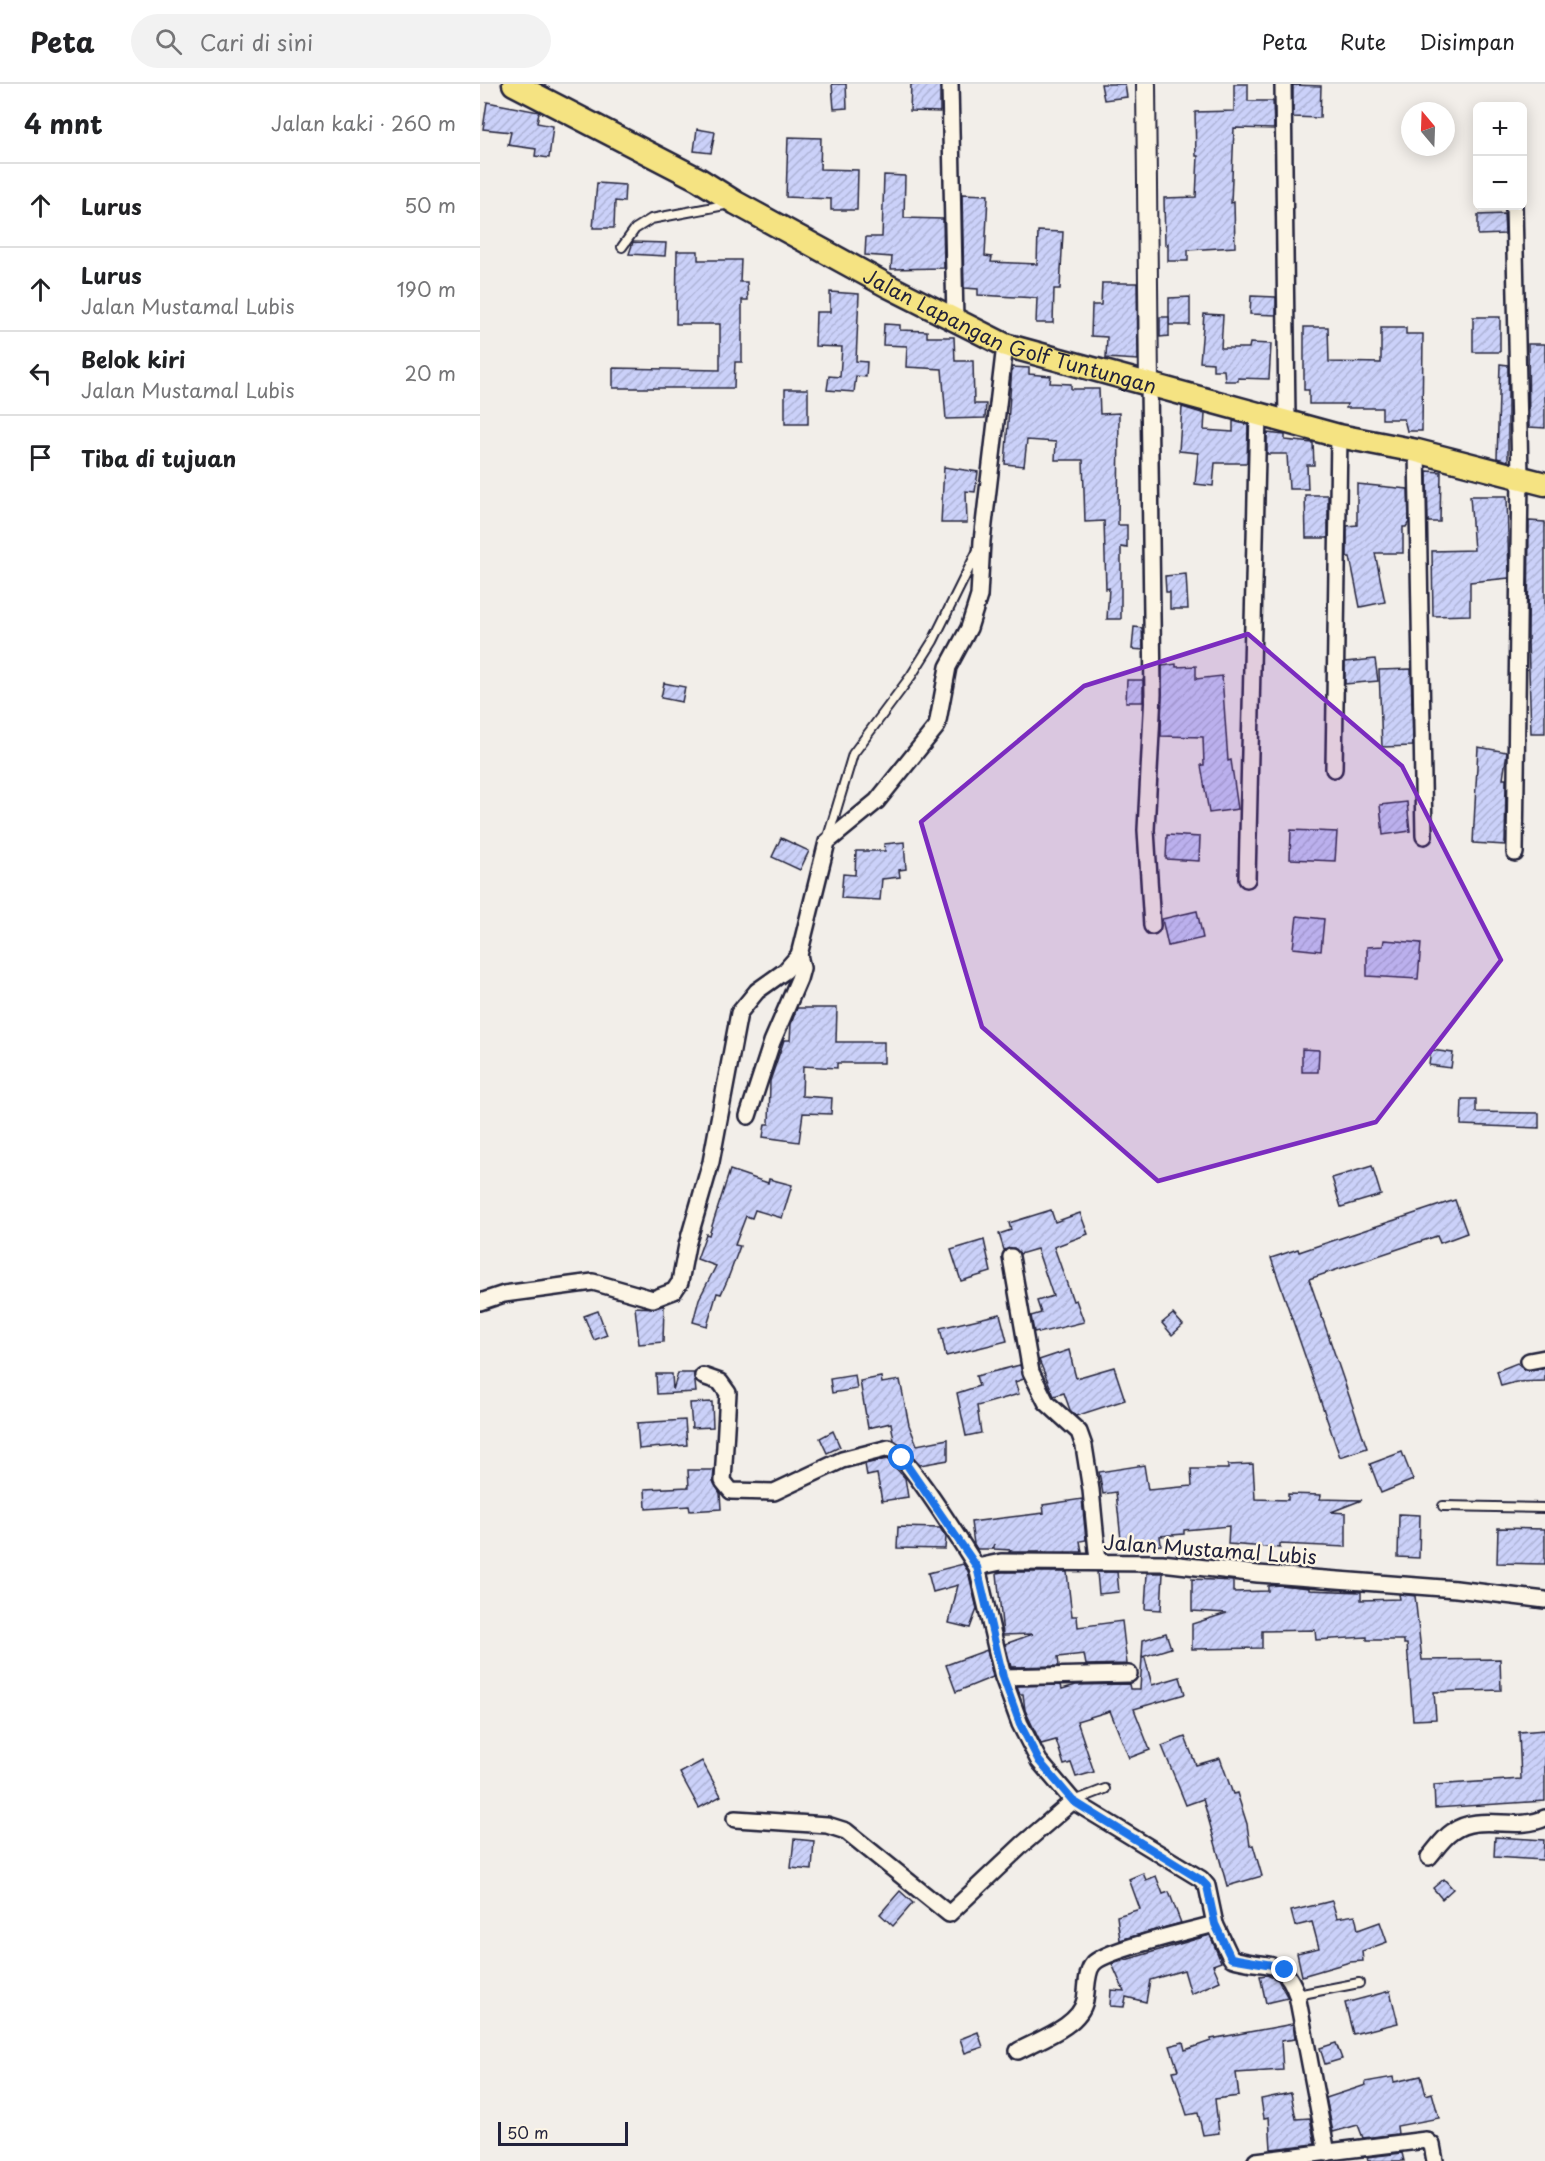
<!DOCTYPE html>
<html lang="id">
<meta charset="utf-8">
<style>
:root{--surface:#fff;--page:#f2f2f2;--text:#202124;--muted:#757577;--line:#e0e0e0}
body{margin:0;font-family:"Playpen Sans",sans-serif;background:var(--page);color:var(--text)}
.controls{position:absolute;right:18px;top:18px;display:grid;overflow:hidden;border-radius:9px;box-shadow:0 3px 15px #0003}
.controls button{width:54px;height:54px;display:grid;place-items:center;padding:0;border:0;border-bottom:2px solid var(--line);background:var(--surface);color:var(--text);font:30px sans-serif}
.compass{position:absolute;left:921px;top:18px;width:54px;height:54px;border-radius:50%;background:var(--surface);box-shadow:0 3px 15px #0003;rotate:341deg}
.scale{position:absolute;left:18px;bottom:15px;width:130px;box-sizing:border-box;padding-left:6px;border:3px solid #22223b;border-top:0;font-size:16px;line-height:21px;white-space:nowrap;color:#22223b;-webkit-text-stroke:4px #fcf5e5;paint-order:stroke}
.stop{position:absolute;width:18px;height:18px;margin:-14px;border:4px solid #1a73e8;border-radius:50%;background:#fff}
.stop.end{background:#1a73e8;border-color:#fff;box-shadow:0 2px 6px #0008}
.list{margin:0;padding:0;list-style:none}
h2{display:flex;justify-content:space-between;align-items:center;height:78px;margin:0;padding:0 24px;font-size:26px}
h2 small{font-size:20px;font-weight:400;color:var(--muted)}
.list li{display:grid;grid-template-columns:39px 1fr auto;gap:18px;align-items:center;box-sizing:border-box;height:84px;padding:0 24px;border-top:2px solid var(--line)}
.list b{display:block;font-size:22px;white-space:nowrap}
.list p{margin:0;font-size:20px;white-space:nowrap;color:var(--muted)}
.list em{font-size:20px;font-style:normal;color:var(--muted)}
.icon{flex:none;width:33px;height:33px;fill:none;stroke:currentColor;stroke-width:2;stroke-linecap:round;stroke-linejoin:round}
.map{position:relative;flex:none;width:1065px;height:2077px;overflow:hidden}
header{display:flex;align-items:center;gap:36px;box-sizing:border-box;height:84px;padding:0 30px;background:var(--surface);border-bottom:2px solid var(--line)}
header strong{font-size:28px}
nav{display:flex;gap:33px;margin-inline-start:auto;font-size:21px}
.search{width:420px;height:54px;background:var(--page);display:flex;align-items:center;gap:15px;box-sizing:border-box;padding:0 21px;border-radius:33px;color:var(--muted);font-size:22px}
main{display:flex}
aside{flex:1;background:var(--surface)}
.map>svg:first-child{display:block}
.building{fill:url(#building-hatch);stroke:#22223b;stroke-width:1.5}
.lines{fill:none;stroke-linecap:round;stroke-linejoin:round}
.service-casing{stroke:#22223b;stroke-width:12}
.minor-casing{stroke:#22223b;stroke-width:20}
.tertiary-casing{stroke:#22223b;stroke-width:22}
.primary-casing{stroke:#22223b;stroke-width:27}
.service{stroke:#fcf5e5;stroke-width:8}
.minor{stroke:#fcf5e5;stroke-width:15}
.tertiary{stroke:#fcf5e5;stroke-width:18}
.primary{stroke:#f5e382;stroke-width:22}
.route{stroke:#1a73e8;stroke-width:8}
.marked{fill:#7b2cbf;fill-opacity:0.2;stroke:#7b2cbf;stroke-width:4.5;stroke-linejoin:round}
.labels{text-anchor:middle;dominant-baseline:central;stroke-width:5;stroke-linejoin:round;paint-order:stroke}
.street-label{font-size:20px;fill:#22223b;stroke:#fcf5e5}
</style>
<header>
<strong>Peta</strong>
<div class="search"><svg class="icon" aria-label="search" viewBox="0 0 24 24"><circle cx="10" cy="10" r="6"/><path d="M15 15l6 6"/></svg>Cari di sini</div>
<nav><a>Peta</a><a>Rute</a><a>Disimpan</a></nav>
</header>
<main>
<aside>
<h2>4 mnt<small>Jalan kaki · 260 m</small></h2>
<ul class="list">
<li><svg class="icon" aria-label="ahead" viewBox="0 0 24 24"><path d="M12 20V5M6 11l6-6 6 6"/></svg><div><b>Lurus</b></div><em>50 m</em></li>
<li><svg class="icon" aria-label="ahead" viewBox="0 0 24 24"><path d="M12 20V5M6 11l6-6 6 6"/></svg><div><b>Lurus</b><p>Jalan Mustamal Lubis</p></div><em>190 m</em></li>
<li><svg class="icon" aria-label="left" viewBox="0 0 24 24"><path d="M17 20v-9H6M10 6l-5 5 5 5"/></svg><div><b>Belok kiri</b><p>Jalan Mustamal Lubis</p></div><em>20 m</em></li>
<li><svg class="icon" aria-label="arrive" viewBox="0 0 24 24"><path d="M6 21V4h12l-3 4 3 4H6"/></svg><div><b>Tiba di tujuan</b></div></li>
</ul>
</aside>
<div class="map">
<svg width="1065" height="2077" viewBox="0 0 1065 2077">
<defs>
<pattern id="building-hatch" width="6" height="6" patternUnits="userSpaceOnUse" patternTransform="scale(1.5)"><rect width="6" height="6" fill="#cbd1f9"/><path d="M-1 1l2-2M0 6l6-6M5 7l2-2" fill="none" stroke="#aeb3d6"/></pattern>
</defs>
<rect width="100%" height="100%" fill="#f2eee9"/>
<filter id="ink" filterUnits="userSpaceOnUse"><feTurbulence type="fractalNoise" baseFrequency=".0167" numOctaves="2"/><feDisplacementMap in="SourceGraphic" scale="12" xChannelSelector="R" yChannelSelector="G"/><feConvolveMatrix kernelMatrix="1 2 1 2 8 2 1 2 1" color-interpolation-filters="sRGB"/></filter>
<g filter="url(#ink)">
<g class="building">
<polygon points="352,0 366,0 367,24 354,25"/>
<polygon points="431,0 460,0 460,28 430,27"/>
<polygon points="621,0 645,0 647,13 624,16"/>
<polygon points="754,0 768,0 768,17 793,17 794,45 754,44 751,119 754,118 755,163 708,166 708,177 688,177 688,160 685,161 684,114 716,113 718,72 716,72 715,28 754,27"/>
<polygon points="813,1 841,2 840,34 813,33"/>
<polygon points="7,18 59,28 57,39 73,42 69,74 55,72 56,65 28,61 31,48 3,45"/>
<polygon points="217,45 235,48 231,69 214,67"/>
<polygon points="308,53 341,54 340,85 378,86 377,126 351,126 351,115 306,113"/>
<polygon points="404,91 425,92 424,134 463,135 464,184 411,185 412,173 385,171 386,153 402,153"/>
<polygon points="117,99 145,101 144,118 135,117 134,144 113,144"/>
<polygon points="482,110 508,111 505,172 512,173 511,178 557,180 558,147 583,148 580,205 574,205 573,239 556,239 557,214 498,211 498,205 484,204"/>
<polygon points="1024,130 1025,150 998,151 998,131"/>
<polygon points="153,158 186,159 185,172 149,170"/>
<polygon points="197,167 218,167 218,176 261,176 260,198 267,198 268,216 262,216 262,278 255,278 254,304 133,304 133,284 240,286 240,240 196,240"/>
<polygon points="622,199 657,199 658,276 626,274 627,253 611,252 612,221 621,221"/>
<polygon points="350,208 379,210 376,277 387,278 386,293 376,292 374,308 347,306 349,292 360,293 362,263 335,262 336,228 350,228"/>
<polygon points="771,212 796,213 796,231 770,230"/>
<polygon points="710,213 710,241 689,241 689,214"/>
<polygon points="724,230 743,231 741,264 769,264 770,259 791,260 789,295 758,294 758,297 745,297 744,286 733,286 733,279 720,278"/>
<polygon points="680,233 689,233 689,252 680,253"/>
<rect x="993" y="233" width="27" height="35"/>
<polygon points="404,240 420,241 420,246 447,247 447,253 474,253 475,277 493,277 494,320 506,320 505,334 466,335 462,285 426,283 427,262 403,261"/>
<polygon points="824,243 848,243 849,278 901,279 901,244 926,244 926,250 943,250 942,347 927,347 924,335 902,335 902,324 866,324 867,320 829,320 829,306 824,306"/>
<polygon points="1048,260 1065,260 1065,344 1049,343"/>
<polygon points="1020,280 1028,281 1028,377 1017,374"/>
<polygon points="532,283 549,284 549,290 571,292 570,299 591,300 591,305 619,305 620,330 639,329 638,441 647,441 647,464 641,463 641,535 627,535 629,504 626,505 624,437 605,438 603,376 575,376 576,358 547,356 544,382 525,380"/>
<rect x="305" y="305" width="23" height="35"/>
<polygon points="702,323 725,330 724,346 753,348 753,337 768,341 767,379 735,379 733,402 715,400 718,369 699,367"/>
<polygon points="787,349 805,351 805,356 833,359 834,381 827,381 828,405 809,405 807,370 787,370"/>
<polygon points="464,383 498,388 495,408 486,407 487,439 461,439"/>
<polygon points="947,387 961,388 960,438 948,438"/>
<polygon points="877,400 928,405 929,438 926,443 923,443 923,469 895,469 905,518 880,523 870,473 867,473 867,442 877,441"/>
<polygon points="825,411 848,411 848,454 826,454"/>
<polygon points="990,412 1027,412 1029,494 990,498 990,531 953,532 952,467 994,466"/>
<polygon points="1049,437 1065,438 1065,649 1051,649 1048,556"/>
<polygon points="706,490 708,525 690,525 690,508 686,508 685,492"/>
<polygon points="654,543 662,544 663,566 652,565"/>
<polygon points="895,575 898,597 865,600 865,578"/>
<polygon points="696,580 696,583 716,582 716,595 742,592 748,677 751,676 758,725 729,729 721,681 724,681 723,653 681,652 682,582"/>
<polygon points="931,585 933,662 902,663 899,586"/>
<polygon points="647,596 663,596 663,618 646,618"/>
<polygon points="184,599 205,603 202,618 181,614"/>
<polygon points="998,663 1027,668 1023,695 1026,695 1025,761 993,759"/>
<polygon points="927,718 930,747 903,751 900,721"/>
<polygon points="811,746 857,748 855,777 810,775"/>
<polygon points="687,751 720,753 719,777 686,775"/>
<polygon points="301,754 329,767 320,786 292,773"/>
<polygon points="424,758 426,785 419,786 420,793 402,795 400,816 361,814 363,790 375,791 376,767 405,767 404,760"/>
<polygon points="717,827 723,854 688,862 682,835"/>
<polygon points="817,832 844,835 841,867 813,864"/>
<polygon points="904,856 941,859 938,895 887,892 887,863 903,862"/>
<polygon points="317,924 357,924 356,958 404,958 404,979 357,979 357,984 323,982 322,1012 352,1014 351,1030 323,1029 319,1058 283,1053 285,1040 289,1040 290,997 304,956 310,956 311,940"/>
<polygon points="822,965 839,966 838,988 822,988"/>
<polygon points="951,966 973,969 971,984 949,981"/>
<polygon points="982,1015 996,1015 996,1028 1059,1029 1059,1044 981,1041"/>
<polygon points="892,1082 901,1111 861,1123 852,1094"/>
<polygon points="250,1086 288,1099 289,1095 312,1101 302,1134 275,1126 272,1134 266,1132 255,1161 260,1162 247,1197 241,1210 237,1209 227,1242 213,1238 219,1215 236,1182 217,1175 226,1150 229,1151"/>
<polygon points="975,1116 987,1149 960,1159 957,1152 829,1195 887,1364 860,1373 791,1174 818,1165 819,1168"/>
<polygon points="571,1126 575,1138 600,1129 608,1150 574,1163 593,1217 596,1216 604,1238 559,1249 558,1247 554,1248 551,1232 561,1229 557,1217 573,1212 557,1165 540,1170 534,1164 524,1166 519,1150 531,1146 529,1139"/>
<polygon points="504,1156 511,1188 481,1197 471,1166"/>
<polygon points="184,1221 183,1258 159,1260 155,1223 176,1224"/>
<polygon points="118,1227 127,1251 114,1256 104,1232"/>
<polygon points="520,1230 527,1257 466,1272 460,1244"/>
<polygon points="693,1230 703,1241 692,1251 682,1239"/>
<polygon points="589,1266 596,1294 634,1283 645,1316 596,1332 590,1326 584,1309 574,1312 559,1276"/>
<polygon points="1037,1279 1046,1286 1065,1284 1065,1297 1036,1298 1021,1302 1017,1287"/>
<polygon points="540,1281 544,1295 535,1298 539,1310 497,1322 501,1349 486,1352 477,1309 499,1302 496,1292"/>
<polygon points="198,1289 214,1289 216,1308 177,1310 176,1290 192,1290 193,1306"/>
<polygon points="375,1291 377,1305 352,1309 350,1295"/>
<polygon points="401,1293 402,1299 420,1296 429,1341 437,1361 468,1355 468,1376 440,1381 414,1356 411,1339 388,1344 380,1297"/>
<polygon points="232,1318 233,1343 212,1344 210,1319"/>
<polygon points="205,1336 207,1361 159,1365 157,1339"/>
<polygon points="353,1347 360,1363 347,1369 340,1354"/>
<polygon points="922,1368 933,1396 901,1409 890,1380"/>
<polygon points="407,1375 425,1394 428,1413 402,1417 397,1390 387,1392 385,1380"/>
<polygon points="773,1380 775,1415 808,1416 808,1410 841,1411 840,1415 882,1416 851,1428 866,1429 866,1463 800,1460 800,1464 748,1460 749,1442 704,1446 704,1450 680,1452 681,1461 642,1465 636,1408 623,1410 619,1388 664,1381 668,1406 712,1402 711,1385 748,1385 748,1381"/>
<polygon points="208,1386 234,1386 233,1397 240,1409 241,1425 210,1427 209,1422 166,1425 165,1405 209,1403"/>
<polygon points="602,1415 606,1456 600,1457 602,1468 529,1468 531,1466 514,1465 514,1460 512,1465 497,1465 494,1460 491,1438 564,1429 563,1421"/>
<polygon points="919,1430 940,1431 939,1474 918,1473"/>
<polygon points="418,1443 460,1444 466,1453 465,1465 417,1464"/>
<polygon points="1018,1444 1065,1445 1065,1480 1017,1479"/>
<polygon points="483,1480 488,1487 497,1525 490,1544 469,1539 478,1501 453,1508 448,1489"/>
<polygon points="522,1488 587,1488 592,1532 597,1532 598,1543 642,1537 647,1580 606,1581 604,1570 578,1573 579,1582 531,1583 525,1560 553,1550 523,1551 517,1489"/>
<polygon points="617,1488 637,1488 639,1508 619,1510"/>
<polygon points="667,1489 683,1489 681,1526 665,1525"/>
<polygon points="712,1495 753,1497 753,1508 788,1507 788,1502 800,1501 829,1504 829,1506 881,1508 881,1516 920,1515 919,1510 935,1512 942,1576 1020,1575 1021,1606 954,1608 956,1635 933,1636 927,1560 924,1560 924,1556 887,1556 887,1553 836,1556 835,1546 782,1547 782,1564 712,1565 712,1540 747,1529 712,1527"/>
<polygon points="686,1549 691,1564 662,1573 663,1556"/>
<polygon points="507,1566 513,1593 476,1608 466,1581"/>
<polygon points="662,1574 665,1574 672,1601 700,1593 705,1610 654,1625 670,1666 649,1674 630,1627 597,1637 614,1688 596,1693 591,1679 584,1681 576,1656 561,1660 545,1626 543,1610 540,1610 537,1602 581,1601 582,1605 596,1601 649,1600 650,1605 660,1605"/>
<polygon points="1065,1646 1065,1717 955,1724 954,1701 1041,1695 1039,1648"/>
<polygon points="705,1653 716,1681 740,1674 753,1710 757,1709 767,1740 770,1762 773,1761 782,1792 747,1802 723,1715 706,1721 682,1662"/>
<polygon points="222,1677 241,1712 219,1724 200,1689"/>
<polygon points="1015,1753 1064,1756 1063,1776 1014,1773"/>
<polygon points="314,1755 334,1757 332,1786 311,1784"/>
<polygon points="663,1789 666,1796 676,1792 683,1810 689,1808 701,1839 640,1856 637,1832 660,1825 649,1795"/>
<polygon points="964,1795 973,1805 962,1815 953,1804"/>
<polygon points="420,1807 433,1819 413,1842 400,1830"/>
<polygon points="852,1817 857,1834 875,1831 878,1846 900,1838 907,1858 882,1867 883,1877 870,1878 822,1892 817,1869 839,1864 832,1838 815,1842 811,1827"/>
<polygon points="730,1851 741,1878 733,1881 740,1897 711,1910 704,1886 670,1896 666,1918 646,1913 644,1923 630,1922 631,1906 644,1907 632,1880"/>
<polygon points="787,1891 798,1896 808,1914 786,1919 780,1892"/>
<polygon points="910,1907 918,1939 873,1950 865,1919"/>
<polygon points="813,1940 815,1955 801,1957 803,1986 756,1989 759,2012 735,2015 739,2049 723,2051 718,2029 707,2031 693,1987 698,1986 690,1962 703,1958 705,1966 731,1957 731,1955"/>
<polygon points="498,1948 503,1963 485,1969 480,1955"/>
<polygon points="856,1959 862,1975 845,1980 840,1964"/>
<polygon points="941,1992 946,2011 952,2009 959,2034 917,2042 918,2050 883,2054 878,2041 853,2048 846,2014 886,2001 885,1998 913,1993 914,1998"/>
<polygon points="811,2009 816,2035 830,2034 835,2060 791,2065 789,2033 784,2034 781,2015"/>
<polygon points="922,2069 924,2077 888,2077 887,2073"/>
</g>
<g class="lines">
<g class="service-casing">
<g id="service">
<polyline points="142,163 155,145 171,135 250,120"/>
<polyline points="348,753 373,670 431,592 453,557 498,466"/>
<polyline points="963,1422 1065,1424"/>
<polyline points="594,1717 625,1705"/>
<polyline points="817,1911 879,1899"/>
</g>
</g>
<g class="minor-casing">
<g id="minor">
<polyline points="470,0 475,237"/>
<polyline points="803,0 807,337"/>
<polyline points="1034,122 1040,392 1035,769"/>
<polyline points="669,300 673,610 666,746 672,842"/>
<polyline points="937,367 944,752"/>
<polyline points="854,685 859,352"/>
<polyline points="767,795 778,329"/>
<polyline points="268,1032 292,958 319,895 322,884 319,871"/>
<polyline points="531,1173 551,1288 566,1318 599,1348 604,1362 611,1406 618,1477"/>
<polyline points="0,1218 24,1210 113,1198 173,1215 194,1207 200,1198 207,1161 231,1078 259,929 277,907 305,887 319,871 347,758 397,717 457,642 468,583 489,544 499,512 502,457 525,261"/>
<polyline points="1049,1277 1065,1274"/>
<path d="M223,1292L240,1298L248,1309L243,1397L251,1407L294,1408L362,1376L409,1364C427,1370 483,1462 497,1483"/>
<polyline points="523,1593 649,1590"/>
<polyline points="255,1735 347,1741 366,1747 469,1830 543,1760 593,1717"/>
<path d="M949,1773C956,1765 963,1754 972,1748C999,1728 1036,1748 1065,1734"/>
<path d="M538,1967C560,1955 600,1942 605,1916C607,1906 606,1888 613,1880C624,1866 713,1846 735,1840"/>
<path d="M847,2069L817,1911C803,1870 785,1886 751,1874L735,1840L727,1802L721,1795L593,1717L559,1677L540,1640L523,1593L497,1483L521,1478L682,1479L778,1490L976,1505L1065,1516"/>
<polyline points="776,2077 946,2056 952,2061 955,2077"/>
</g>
</g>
<g class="tertiary-casing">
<polyline id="tertiary" points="666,0 669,300"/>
</g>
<g class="primary-casing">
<g id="primary">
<path id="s1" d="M34,0L218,95L256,119L408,202L525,261L859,352L937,367L1065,400"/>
</g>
</g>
<use href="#service" class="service"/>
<use href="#minor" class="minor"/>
<use href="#tertiary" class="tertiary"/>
<use href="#primary" class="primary"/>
</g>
</g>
<g class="lines" filter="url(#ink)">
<polyline class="route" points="422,1374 497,1483 523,1593 540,1640 559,1677 593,1717 721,1796 727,1802 735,1840 751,1874 798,1882 805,1886"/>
</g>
<path class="marked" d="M768,550L922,682L1021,876L896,1038L678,1097L502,943L441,738L604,602Z"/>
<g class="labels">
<g class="street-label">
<text stroke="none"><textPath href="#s1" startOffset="556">Jalan Lapangan Golf Tuntungan</textPath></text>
<text transform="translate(730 1465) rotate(4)">Jalan Mustamal Lubis</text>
</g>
</g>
</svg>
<div class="controls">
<button>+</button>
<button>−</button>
</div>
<svg class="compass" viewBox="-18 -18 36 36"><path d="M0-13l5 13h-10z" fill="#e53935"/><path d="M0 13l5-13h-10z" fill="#757577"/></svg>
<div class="scale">50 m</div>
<div class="stop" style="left:422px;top:1374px"></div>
<div class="stop end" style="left:805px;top:1886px"></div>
</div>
</main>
